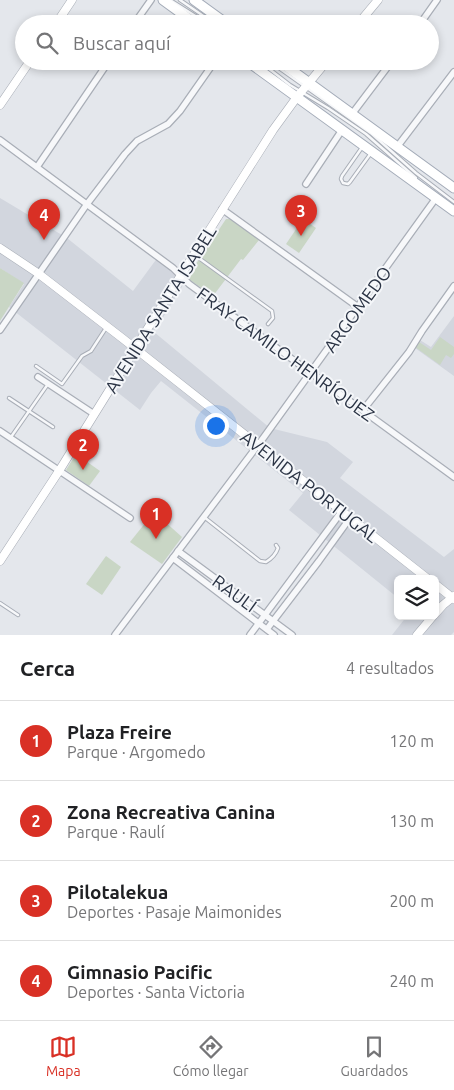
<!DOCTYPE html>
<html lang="es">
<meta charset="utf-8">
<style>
:root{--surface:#fff;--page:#f6f6f6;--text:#202124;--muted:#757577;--line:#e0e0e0;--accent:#d93025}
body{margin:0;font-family:Ubuntu,sans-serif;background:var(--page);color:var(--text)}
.controls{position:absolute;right:15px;bottom:15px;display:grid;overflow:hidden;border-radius:8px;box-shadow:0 2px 8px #0003}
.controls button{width:45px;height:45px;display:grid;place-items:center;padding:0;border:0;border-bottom:1px solid var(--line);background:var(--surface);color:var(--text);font:25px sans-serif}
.you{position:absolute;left:215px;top:425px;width:18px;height:18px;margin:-12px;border:4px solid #fff;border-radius:50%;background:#1a73e8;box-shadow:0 0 0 8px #1a73e833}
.badge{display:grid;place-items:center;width:32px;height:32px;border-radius:50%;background:var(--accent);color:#fff;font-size:16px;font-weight:700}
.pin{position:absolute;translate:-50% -41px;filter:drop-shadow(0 1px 2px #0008)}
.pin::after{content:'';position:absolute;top:26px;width:18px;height:15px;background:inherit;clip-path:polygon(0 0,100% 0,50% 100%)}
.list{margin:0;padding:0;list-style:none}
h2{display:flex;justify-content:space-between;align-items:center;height:65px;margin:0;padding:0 20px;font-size:21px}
h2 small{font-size:16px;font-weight:400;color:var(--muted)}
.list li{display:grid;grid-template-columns:32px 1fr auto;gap:15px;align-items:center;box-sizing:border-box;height:80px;padding:0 20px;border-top:1px solid var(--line)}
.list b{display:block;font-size:19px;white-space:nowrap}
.list p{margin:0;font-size:16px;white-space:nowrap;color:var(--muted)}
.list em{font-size:16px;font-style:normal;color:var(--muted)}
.icon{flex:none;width:28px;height:28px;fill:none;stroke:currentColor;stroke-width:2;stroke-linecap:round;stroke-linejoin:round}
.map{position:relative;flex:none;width:454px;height:635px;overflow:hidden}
.search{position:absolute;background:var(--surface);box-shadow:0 2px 8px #0003;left:15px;right:15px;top:15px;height:55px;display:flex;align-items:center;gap:12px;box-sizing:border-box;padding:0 18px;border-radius:28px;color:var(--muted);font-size:19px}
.sheet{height:385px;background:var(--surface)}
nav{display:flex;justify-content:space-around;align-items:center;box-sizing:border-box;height:70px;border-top:1px solid var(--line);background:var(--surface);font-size:14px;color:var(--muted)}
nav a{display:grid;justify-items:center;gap:2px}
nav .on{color:var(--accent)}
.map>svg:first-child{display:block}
.built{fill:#d2d6de}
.green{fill:#c9d6c5}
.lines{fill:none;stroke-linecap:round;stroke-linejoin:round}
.lane-casing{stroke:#a9aeb7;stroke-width:4.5}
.street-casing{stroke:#a9aeb7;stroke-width:8}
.secondary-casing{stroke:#a9aeb7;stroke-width:9}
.primary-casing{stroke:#a3abb8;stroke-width:11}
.lane{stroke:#f7f8fa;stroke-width:2.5}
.street{stroke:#f7f8fa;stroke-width:5.5}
.secondary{stroke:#fff;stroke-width:8}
.primary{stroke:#fff;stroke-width:9}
.labels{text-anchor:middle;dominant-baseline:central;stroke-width:4;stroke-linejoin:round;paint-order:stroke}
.street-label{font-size:18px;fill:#2b3445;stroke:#f4f6f9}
</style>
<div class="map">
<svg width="454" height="635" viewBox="0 0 454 635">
<rect width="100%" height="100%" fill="#e4e7ec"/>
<g class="built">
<polygon points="0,198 67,238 133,291 158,257 188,277 154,332 270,428 327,442 353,462 340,478 444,557 454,549 454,632 451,635 392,635 407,616 435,616 435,579 398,579 398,598 289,510 303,493 161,381 151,393 140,410 9,307 24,284 0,268"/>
<polygon points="454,316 454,376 415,348 420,340 431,347"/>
</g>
<g class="green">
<polygon points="226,219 230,219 259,240 243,260 241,259 213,296 190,280 188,276"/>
<polygon points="303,219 316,228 299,253 286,244"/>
<polygon points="0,268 24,283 0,321"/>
<polygon points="440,337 454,347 454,354 451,358 446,355 440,365 415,347 419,342 431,350"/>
<polygon points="76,454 100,471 89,486 66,470"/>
<polygon points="154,512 182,537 162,564 130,542"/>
<polygon points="106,556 121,567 102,595 86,584"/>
</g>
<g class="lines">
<g class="lane-casing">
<g id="lane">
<polyline points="170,0 208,24"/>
<polyline points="180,0 215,24"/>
<polyline points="259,61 290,85 328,108 366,134 416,178"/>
<polyline points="269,61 372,134 416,173 454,202"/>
<polyline points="363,146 342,176 341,179 343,183 348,184 350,182 371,153"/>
<polyline points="196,256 272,311 273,318 268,324"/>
<polyline points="36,366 62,384 82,356 91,351 106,328"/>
<polyline points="9,398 53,427"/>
<polyline points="11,437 48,384"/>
<path d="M204,517L260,561L266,562C271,559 276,554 278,548L276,545"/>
<polyline points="0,603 18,615"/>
</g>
</g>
<g class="street-casing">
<g id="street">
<polyline points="134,24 151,0"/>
<polyline points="420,24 437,0"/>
<polyline points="352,114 392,61"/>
<polyline points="0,140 173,268 189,284 454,477"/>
<polyline points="397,147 454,72"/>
<polyline points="37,167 109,61"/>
<polyline points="306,184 342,130"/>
<polyline points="222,209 358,307"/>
<polyline points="0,330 87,204 125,154 137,141 168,124 180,111 215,61"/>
<polyline points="38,377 94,414"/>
<polyline points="363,410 409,352 422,331 454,286"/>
<polyline points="0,431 130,518"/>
<polyline points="178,551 292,635"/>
<polyline points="173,558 274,635"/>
<polyline points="267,629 319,561 350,518"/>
<polyline points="115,635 264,437 436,198"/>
<polyline points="250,635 342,511"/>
</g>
</g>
<g class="secondary-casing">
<g id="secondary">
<polyline points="56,24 72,0"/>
<polyline points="358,24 378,0"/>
<polyline points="0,105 30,61"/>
<polyline points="0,248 39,274 122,338 428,579"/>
<polyline points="0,561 59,471 181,275 273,130 297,97 327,61"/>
<polyline points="435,584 454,599"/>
<polyline points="435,614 443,605 454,596"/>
<polyline points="417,635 433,616"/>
</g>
</g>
<g class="primary-casing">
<g id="primary">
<polyline points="163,0 196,24"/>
<polyline points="194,0 227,24"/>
<polyline points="247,61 454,211"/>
<polyline points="279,61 454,188"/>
</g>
</g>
<use href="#lane" class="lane"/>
<use href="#street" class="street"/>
<use href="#secondary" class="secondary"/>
<use href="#primary" class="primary"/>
</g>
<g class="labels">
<g class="street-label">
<text transform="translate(160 309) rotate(-58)">AVENIDA SANTA ISABEL</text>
<text transform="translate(357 309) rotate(-54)">ARGOMEDO</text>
<text transform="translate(286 354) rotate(36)">FRAY CAMILO HENRÍQUEZ</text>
<text transform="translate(310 486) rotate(38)">AVENIDA PORTUGAL</text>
<text transform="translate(235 593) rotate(36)">RAULÍ</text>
</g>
</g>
</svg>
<div class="controls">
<button><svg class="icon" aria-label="layers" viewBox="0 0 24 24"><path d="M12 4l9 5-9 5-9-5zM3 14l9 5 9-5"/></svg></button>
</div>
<div class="you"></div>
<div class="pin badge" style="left:156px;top:539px">1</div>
<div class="pin badge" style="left:83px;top:470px">2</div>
<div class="pin badge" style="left:301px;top:236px">3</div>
<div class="pin badge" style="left:44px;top:240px">4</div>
<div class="search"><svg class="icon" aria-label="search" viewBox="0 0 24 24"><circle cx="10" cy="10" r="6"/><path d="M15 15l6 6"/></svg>Buscar aquí</div>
</div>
<section class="sheet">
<h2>Cerca<small>4 resultados</small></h2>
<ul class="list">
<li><span class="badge">1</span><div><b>Plaza Freire</b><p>Parque · Argomedo</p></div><em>120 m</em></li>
<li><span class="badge">2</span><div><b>Zona Recreativa Canina</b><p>Parque · Raulí</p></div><em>130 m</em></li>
<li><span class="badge">3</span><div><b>Pilotalekua</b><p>Deportes · Pasaje Maimonides</p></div><em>200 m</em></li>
<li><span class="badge">4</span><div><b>Gimnasio Pacific</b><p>Deportes · Santa Victoria</p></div><em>240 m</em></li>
</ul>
</section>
<nav>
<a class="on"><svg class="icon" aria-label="map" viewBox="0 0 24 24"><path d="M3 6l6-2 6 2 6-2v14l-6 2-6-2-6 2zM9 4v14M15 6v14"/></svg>Mapa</a>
<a><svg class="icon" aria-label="directions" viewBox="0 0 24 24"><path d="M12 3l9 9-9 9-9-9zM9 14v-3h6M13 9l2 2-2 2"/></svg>Cómo llegar</a>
<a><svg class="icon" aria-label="saved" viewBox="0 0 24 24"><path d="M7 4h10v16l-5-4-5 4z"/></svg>Guardados</a>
</nav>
